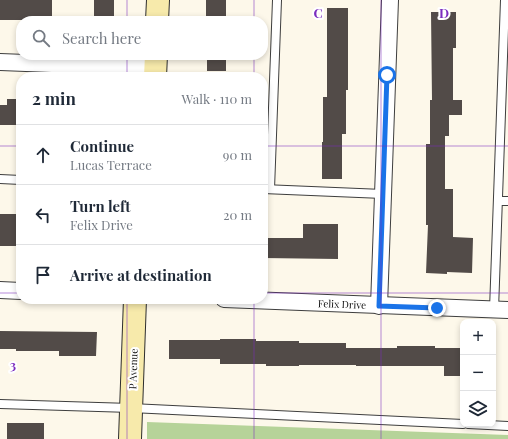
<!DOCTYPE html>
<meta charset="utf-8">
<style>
:root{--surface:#fff;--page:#f6f6f7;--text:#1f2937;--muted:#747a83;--line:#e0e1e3}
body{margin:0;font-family:"Playfair Display",serif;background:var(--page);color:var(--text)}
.controls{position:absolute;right:12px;bottom:12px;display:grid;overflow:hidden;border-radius:8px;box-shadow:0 2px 6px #0003}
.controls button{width:36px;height:36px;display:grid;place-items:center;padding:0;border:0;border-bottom:1px solid var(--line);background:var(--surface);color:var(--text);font:20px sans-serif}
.stop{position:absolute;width:12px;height:12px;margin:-9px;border:3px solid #1a73e8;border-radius:50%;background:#fff}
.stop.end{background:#1a73e8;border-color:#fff;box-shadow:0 1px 4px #0008}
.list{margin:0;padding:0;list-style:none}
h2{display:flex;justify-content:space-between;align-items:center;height:52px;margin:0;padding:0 16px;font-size:17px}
h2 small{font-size:13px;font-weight:400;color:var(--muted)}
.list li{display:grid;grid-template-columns:26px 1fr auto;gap:12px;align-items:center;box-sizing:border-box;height:60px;padding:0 16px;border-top:1px solid var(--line)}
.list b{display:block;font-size:15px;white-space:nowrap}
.list p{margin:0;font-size:13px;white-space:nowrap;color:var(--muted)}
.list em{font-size:13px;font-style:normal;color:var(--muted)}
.icon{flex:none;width:22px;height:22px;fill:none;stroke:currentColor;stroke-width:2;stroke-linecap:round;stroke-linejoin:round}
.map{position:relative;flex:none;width:508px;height:439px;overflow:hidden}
.search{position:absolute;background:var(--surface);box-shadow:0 2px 6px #0003;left:16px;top:16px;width:252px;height:44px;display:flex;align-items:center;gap:10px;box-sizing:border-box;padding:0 14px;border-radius:16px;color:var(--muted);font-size:15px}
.panel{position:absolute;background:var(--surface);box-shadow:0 2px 6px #0003;left:16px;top:72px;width:252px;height:232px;border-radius:16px}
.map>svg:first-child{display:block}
.forest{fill:#b6d399}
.building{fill:#524b48}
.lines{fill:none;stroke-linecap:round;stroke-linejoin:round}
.lane-casing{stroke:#3e3e3e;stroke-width:10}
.street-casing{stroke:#3e3e3e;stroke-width:18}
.secondary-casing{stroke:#2d2d2d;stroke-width:24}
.lane{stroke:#fff;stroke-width:8}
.street{stroke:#fff;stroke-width:16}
.secondary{stroke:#f7eaab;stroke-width:22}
.route{stroke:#1a73e8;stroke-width:5}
.grid{fill:none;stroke:#7b2cbf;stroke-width:1;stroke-opacity:0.55}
.labels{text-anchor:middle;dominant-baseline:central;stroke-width:4;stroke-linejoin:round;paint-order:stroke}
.street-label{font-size:10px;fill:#0b0b0b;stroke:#fff}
.grid-label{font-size:13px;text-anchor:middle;font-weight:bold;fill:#7b2cbf;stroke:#fff;stroke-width:4;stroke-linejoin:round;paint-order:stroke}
</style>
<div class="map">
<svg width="508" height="439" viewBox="0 0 508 439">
<rect width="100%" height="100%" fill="#fdf8ea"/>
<polygon class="forest" points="147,422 508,435 508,439 147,439"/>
<g class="building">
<rect x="0" y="0" width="52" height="20"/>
<rect x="94" y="0" width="20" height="21"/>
<rect x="206" y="0" width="20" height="21"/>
<polygon points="327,8 348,8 348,90 346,90 346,134 342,134 342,179 322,179 322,142 323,142 323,97 327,97"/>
<polygon points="431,12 456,12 456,48 453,48 453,100 462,100 462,115 449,115 449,136 445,136 445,189 453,189 453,237 473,238 472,273 447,272 447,274 426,273 428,225 426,225 426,144 430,144 430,100 432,100"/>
<rect x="207" y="55" width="19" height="16"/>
<polygon points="7,99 21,99 21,125 0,125 0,105 7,105"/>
<rect x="0" y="214" width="21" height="32"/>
<polygon points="303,224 338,224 338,259 263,258 263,238 303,238"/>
<polygon points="0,331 97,332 96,356 59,356 59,351 16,351 16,349 0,349"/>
<polygon points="220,339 256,339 256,341 299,341 299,343 346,343 346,348 397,348 397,346 435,346 435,348 463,348 463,376 444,376 444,366 356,366 356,365 299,365 299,366 266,366 266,364 220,364 220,359 169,359 169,340 220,340"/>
<rect x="7" y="423" width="37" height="16"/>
</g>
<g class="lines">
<g class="lane-casing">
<g id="lane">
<polyline points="0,179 21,180"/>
<polyline points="263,189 383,194"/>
<polyline points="270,189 277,0"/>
<polyline points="498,201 508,201"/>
<polyline points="494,310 505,0"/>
<polyline points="0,404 131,408 463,424"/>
<polyline points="468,424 508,426"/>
</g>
</g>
<g class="street-casing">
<g id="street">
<polyline points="0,62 155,68"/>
<polyline points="0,290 21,291"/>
<polyline points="224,299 508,310"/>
<polyline points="379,306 390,0"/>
</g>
</g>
<g class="secondary-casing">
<g id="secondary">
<polyline points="157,21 158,0"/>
<polyline points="155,77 156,55"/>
<polyline points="130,439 135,299"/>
</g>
</g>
<use href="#lane" class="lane"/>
<use href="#street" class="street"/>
<use href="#secondary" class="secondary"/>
</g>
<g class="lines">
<polyline class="route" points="387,75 379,306 437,308"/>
</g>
<path class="grid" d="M127,0V21M254,0V21M381,0V439M127,55V77M254,55V77M0,146H21M263,146H508M0,293H21M263,293H508M127,299V439M254,299V439"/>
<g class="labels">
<g class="street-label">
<text transform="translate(342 304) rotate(2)">Felix Drive</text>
<text transform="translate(133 369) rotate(-88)">P Avenue</text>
</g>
</g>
<g class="grid-label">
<text x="318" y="18">C</text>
<text x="444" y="18">D</text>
<text x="13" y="370">3</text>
</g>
</svg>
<div class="controls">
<button>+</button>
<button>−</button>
<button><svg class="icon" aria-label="layers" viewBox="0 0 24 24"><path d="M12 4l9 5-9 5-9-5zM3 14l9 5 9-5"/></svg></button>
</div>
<div class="stop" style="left:387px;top:75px"></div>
<div class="stop end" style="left:437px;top:308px"></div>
<div class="search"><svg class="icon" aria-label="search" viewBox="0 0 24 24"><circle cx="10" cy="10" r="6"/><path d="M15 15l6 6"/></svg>Search here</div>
<section class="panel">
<h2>2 min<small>Walk · 110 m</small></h2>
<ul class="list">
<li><svg class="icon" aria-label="ahead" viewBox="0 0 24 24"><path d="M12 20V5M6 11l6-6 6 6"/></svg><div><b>Continue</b><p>Lucas Terrace</p></div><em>90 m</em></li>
<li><svg class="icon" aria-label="left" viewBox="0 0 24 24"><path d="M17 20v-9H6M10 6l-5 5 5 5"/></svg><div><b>Turn left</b><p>Felix Drive</p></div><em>20 m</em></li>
<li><svg class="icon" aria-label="arrive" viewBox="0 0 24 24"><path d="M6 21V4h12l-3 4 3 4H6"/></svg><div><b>Arrive at destination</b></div></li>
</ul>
</section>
</div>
